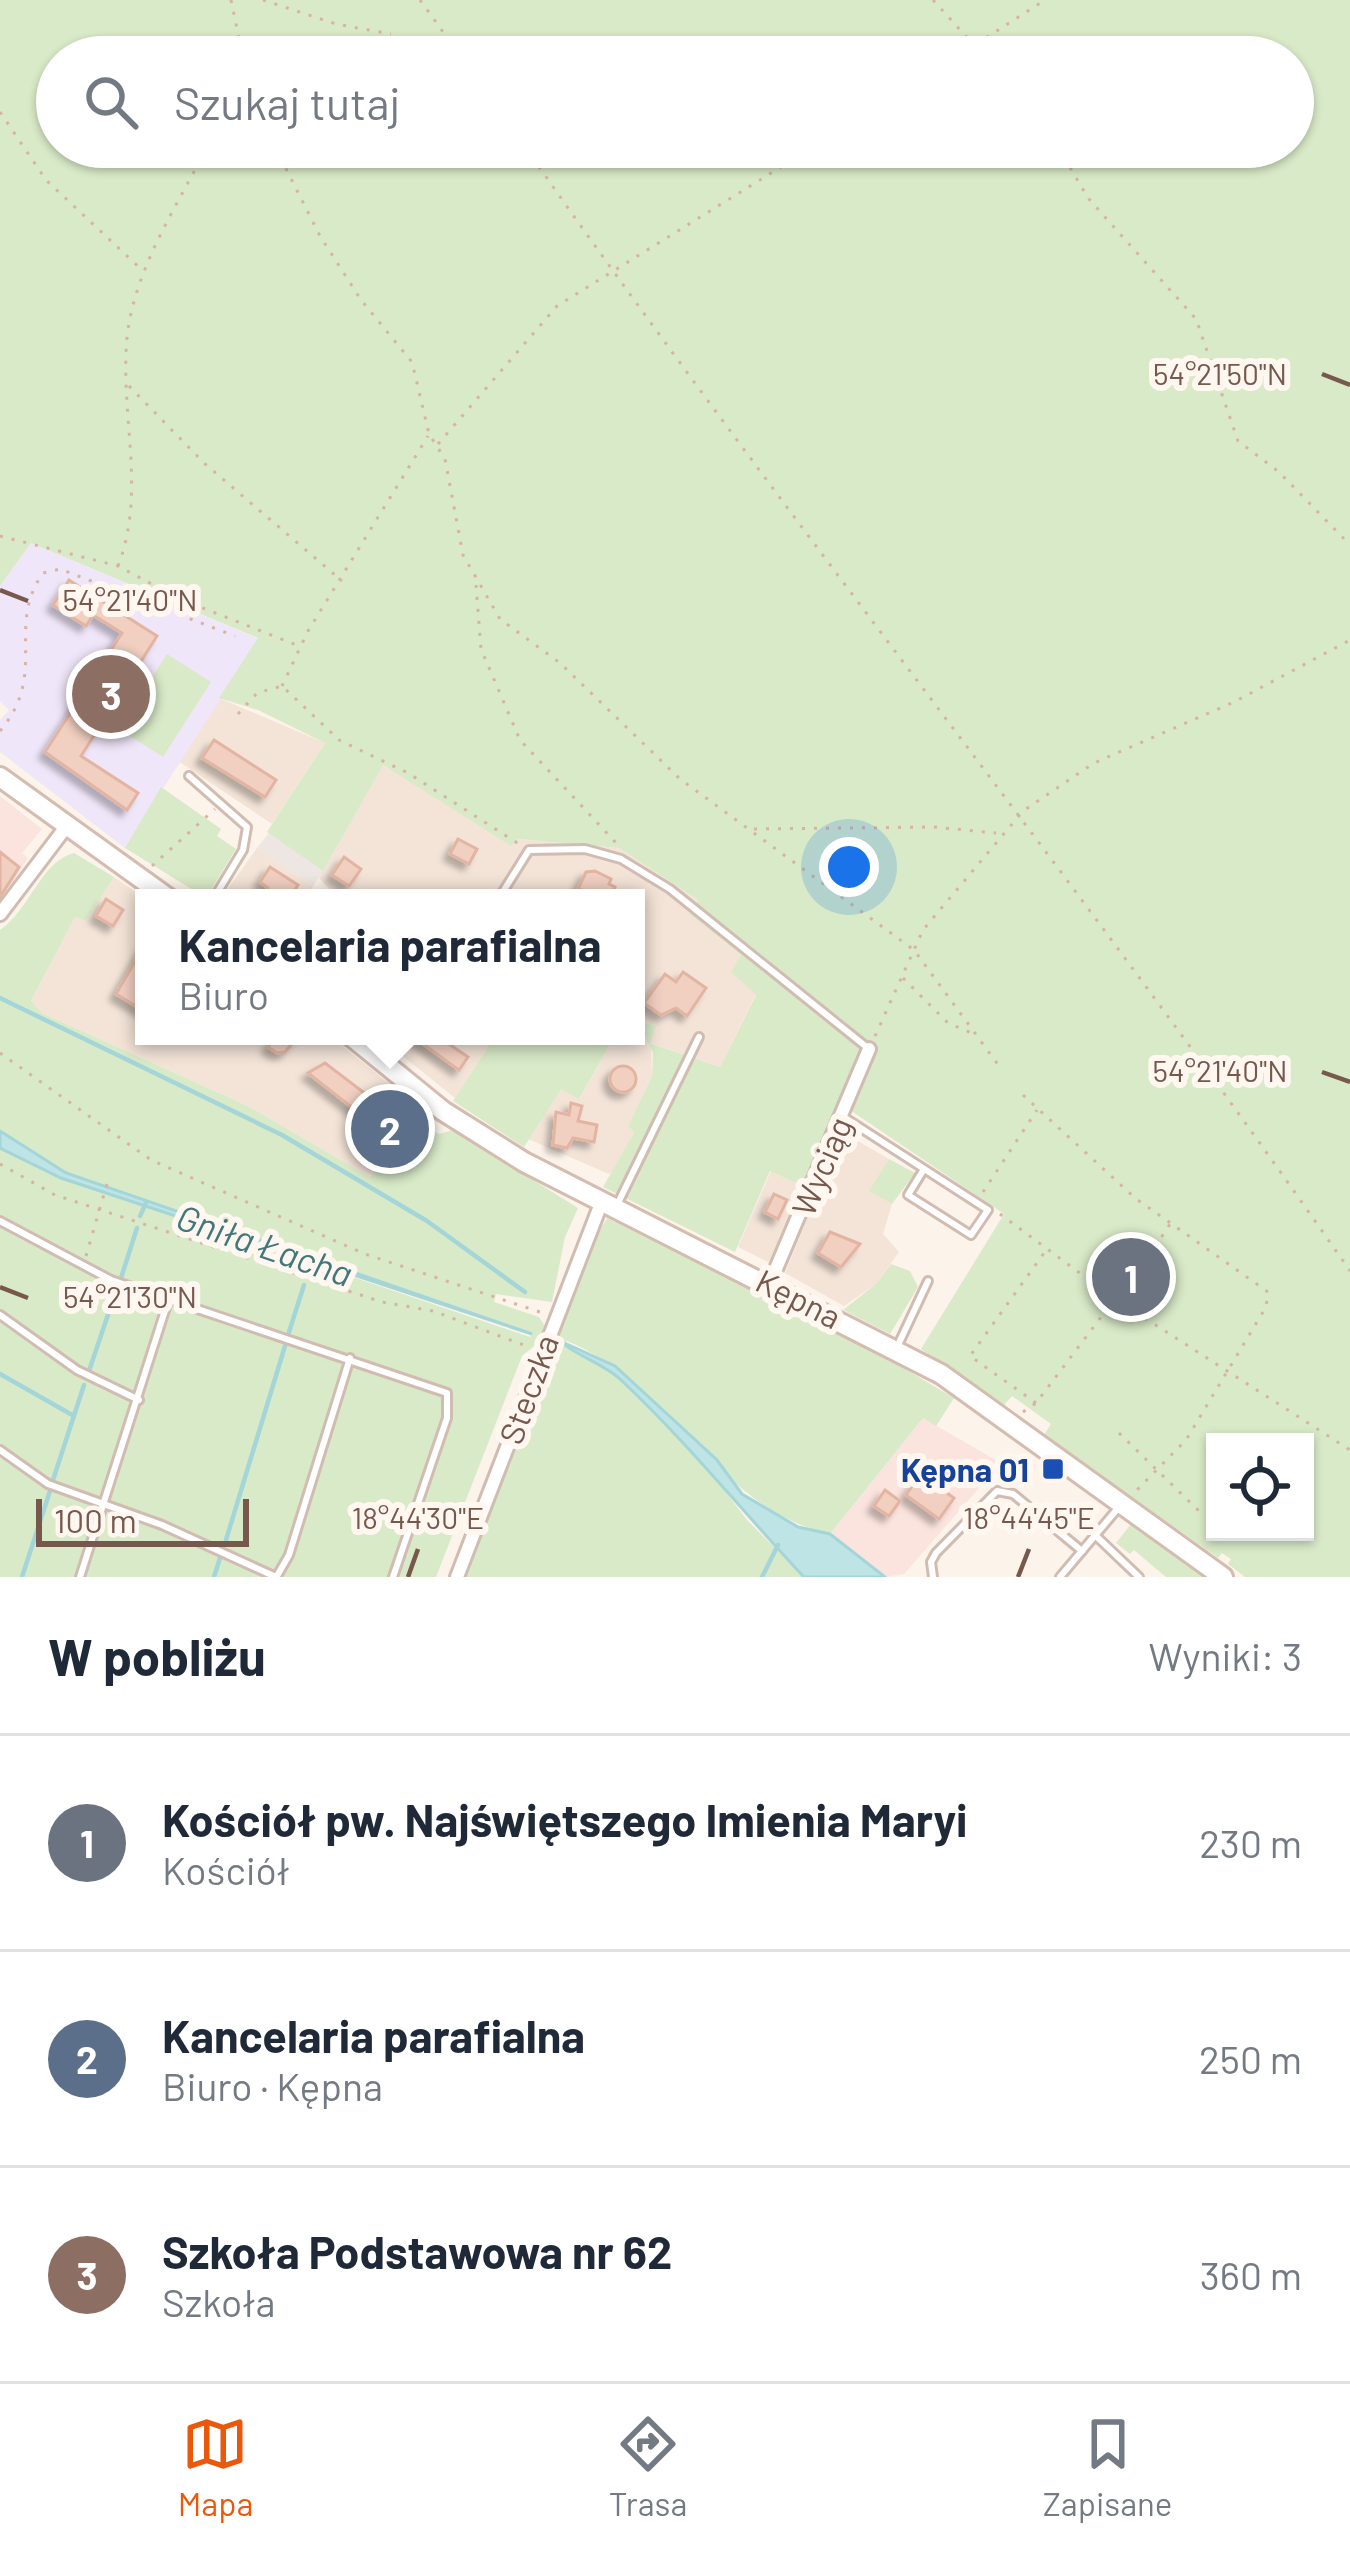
<!DOCTYPE html>
<html lang="pl">
<meta charset="utf-8">
<style>
:root{--surface:#fff;--page:#f2f2f3;--text:#1f2937;--muted:#747a83;--line:#e0e1e3;--accent:#ea580c}
body{margin:0;font-family:Barlow,sans-serif;background:var(--page);color:var(--text)}
.controls{position:absolute;right:36px;bottom:36px;display:grid;overflow:hidden;border-radius:0px;box-shadow:0 3px 9px #0004}
.controls button{width:108px;height:108px;display:grid;place-items:center;padding:0;border:0;border-bottom:3px solid var(--line);background:var(--surface);color:var(--text);font:60px sans-serif}
.scale{position:absolute;left:36px;bottom:30px;width:213px;box-sizing:border-box;padding-left:12px;border:6px solid #77584d;border-top:0;font-size:33px;line-height:42px;white-space:nowrap;color:#77584d;-webkit-text-stroke:9px #fff7f0;paint-order:stroke}
.you{position:absolute;left:849px;top:867px;width:42px;height:42px;margin:-30px;border:9px solid #fff;border-radius:50%;background:#1a73e8;box-shadow:0 0 0 18px #1a73e833}
.badge{display:grid;place-items:center;width:78px;height:78px;border-radius:50%;background:var(--accent);color:#fff;font-size:39px;font-weight:700}
.pin{position:absolute;translate:-50% -50%;border:6px solid #fff;box-shadow:0 3px 12px #0006}
.popup{position:absolute;left:135px;top:889px;width:510px;height:156px;box-sizing:border-box;display:grid;place-content:center;border-radius:0px;background:var(--surface);filter:drop-shadow(0 3px 9px #0005);font-size:39px;white-space:nowrap;color:var(--muted)}
.popup b{font-size:45px;color:var(--text)}
.popup::after{content:'';position:absolute;left:50%;top:100%;margin-left:-24px;border:24px solid transparent;border-top-color:var(--surface)}
.list{margin:0;padding:0;list-style:none}
h2{display:flex;justify-content:space-between;align-items:center;height:156px;margin:0;padding:0 48px;font-size:51px}
h2 small{font-size:39px;font-weight:400;color:var(--muted)}
.list li{display:grid;grid-template-columns:78px 1fr auto;gap:36px;align-items:center;box-sizing:border-box;height:216px;padding:0 48px;border-top:3px solid var(--line)}
.list b{display:block;font-size:45px;white-space:nowrap}
.list p{margin:0;font-size:39px;white-space:nowrap;color:var(--muted)}
.list em{font-size:39px;font-style:normal;color:var(--muted)}
.icon{flex:none;width:66px;height:66px;fill:none;stroke:currentColor;stroke-width:2;stroke-linecap:round;stroke-linejoin:round}
.map{position:relative;flex:none;width:1350px;height:1577px;overflow:hidden}
.search{position:absolute;background:var(--surface);box-shadow:0 3px 9px #0004;left:36px;right:36px;top:36px;height:132px;display:flex;align-items:center;gap:30px;box-sizing:border-box;padding:0 42px;border-radius:66px;color:var(--muted);font-size:45px}
.sheet{height:804px;background:var(--surface)}
nav{display:flex;justify-content:space-around;align-items:center;box-sizing:border-box;height:168px;border-top:3px solid var(--line);background:var(--surface);font-size:33px;color:var(--muted)}
nav a{display:grid;justify-items:center;gap:6px}
nav .on{color:var(--accent)}
.map>svg:first-child{display:block}
.residential{fill:#f4e4d8}
.commercial{fill:#fce4de}
.industrial{fill:#ede6e2}
.education{fill:#f0e6f9}
.green{fill:#d9eac8;fill-rule:evenodd}
.water{fill:#bee4e6;stroke:#a4d5d8;stroke-width:3}
.lines{fill:none;stroke-linecap:round;stroke-linejoin:round}
.stream{stroke:#a4d5d8;stroke-width:4.5}
.building{fill:#f1d0c2;stroke:#e3b4a2;stroke-width:3;filter:url(#shadow)}
.lane-casing{stroke:#d1bcb1;stroke-width:12}
.street-casing{stroke:#d1bcb1;stroke-width:18}
.secondary-casing{stroke:#d4bcaf;stroke-width:24}
.path{stroke:#d7b3a4;stroke-width:3;stroke-dasharray:3 9;stroke-linecap:butt}
.lane{stroke:#fff;stroke-width:6}
.street{stroke:#fff;stroke-width:12}
.secondary{stroke:#fff;stroke-width:18}
.ticks{fill:none;stroke:#77584d;stroke-width:4.5}
.transit-dot{fill:#1a4fb4;stroke:#fff7f0;stroke-width:4.5}
.labels{text-anchor:middle;dominant-baseline:central;stroke-width:12;stroke-linejoin:round;paint-order:stroke}
.street-label{font-size:33px;fill:#77584d;stroke:#fff7f0}
.transit-label{font-size:33px;font-weight:bold;fill:#164399;stroke:#fff7f0;text-anchor:end}
.water-label{font-size:36px;font-style:italic;fill:#40787c;stroke:#fff7f0}
.ticks-label{font-size:30px;text-anchor:middle;fill:#77584d;stroke:#fff7f0;stroke-width:12;stroke-linejoin:round;paint-order:stroke}
</style>
<div class="map">
<svg width="1350" height="1577" viewBox="0 0 1350 1577">
<defs>
<filter id="shadow"><feDropShadow dx="-6" dy="6" stdDeviation="3" flood-color="#0004"/></filter>
</defs>
<rect width="100%" height="100%" fill="#fcf3ea"/>
<g class="residential">
<polygon points="219,698 325,743 272,824 178,761"/>
<polygon points="382,765 517,839 619,848 698,900 691,914 742,955 756,994 720,1067 651,1043 652,1076 628,1126 634,1133 618,1167 609,1174 528,1139 561,1088 580,1098 615,1036 636,1036 636,1025 649,1041 656,1027 636,1018 636,898 338,898 319,878"/>
<polygon points="257,848 313,886 306,898 221,898"/>
<polygon points="114,877 144,898 144,1036 330,1036 424,1112 370,1177 248,1106 42,1013 31,1001 75,917 86,921"/>
<polygon points="378,1036 495,1036 455,1098"/>
<polygon points="842,1132 889,1159 870,1191 892,1204 883,1234 899,1252 876,1284 844,1306 785,1273"/>
<polygon points="771,1171 805,1187 776,1255 768,1262 738,1247"/>
</g>
<g class="commercial">
<polygon points="0,796 42,829 22,853 28,858 0,900"/>
<polygon points="923,1418 1001,1463 904,1574 885,1577 830,1534"/>
</g>
<polygon class="industrial" points="269,833 323,871 313,886 257,848"/>
<polygon class="education" points="31,543 259,639 125,848 0,752 0,720 9,710 0,701 0,586"/>
<g class="green">
<path d="M0,0H1350V1577H1245L1228,1564L1231,1559L1222,1553L1218,1558L1044,1435L1051,1424L1012,1396L1003,1406L921,1349L1004,1214L838,1102L805,1187L770,1171L735,1252L603,1187L634,1133L628,1126L652,1076L653,1053L636,1018L656,1027L650,1043L720,1067L756,995L731,972L741,955L690,914L698,900L619,848L518,839L511,846L383,765L323,871L267,832L325,743L258,710L219,698L258,638L31,543L0,586ZM57,57H1293V147H57ZM1215,1442H1305V1532H1215Z"/>
<polygon points="167,654 211,682 163,757 119,729"/>
<polygon points="161,787 221,829 217,836 236,849 206,898 125,848"/>
<path d="M74,853L114,877L86,921L75,917L31,1001L42,1013L248,1106L370,1177L424,1112L427,1127L439,1134L453,1130L578,1208L565,1237L552,1302L496,1294L494,1302L539,1317L545,1326L539,1342L522,1356L436,1577H0V1148L61,1178L530,1337L532,1333L66,1173L0,1131V930C29,911 41,861 74,853Z"/>
<polygon points="495,1036 615,1036 579,1099 561,1089 524,1147 453,1101"/>
<polygon points="889,1159 915,1173 892,1204 869,1191"/>
<path d="M607,1218L856,1340L954,1398L936,1426L923,1418L830,1534C715,1508 674,1385 567,1341L562,1345L599,1361L693,1449L747,1520L804,1577H461L584,1258Z"/>
<polygon points="891,1264 910,1271 918,1287 890,1334 843,1310 876,1284"/>
<polygon points="1131,1524 1209,1577 1166,1577 1134,1550 1130,1554 1116,1543"/>
</g>
<g class="water">
<polygon points="0,1131 66,1173 532,1334 61,1178 0,1148"/>
<path d="M560,1341L615,1366L717,1460L742,1494L798,1527L830,1534L885,1577H804C741,1510 689,1444 621,1380C603,1363 576,1356 560,1341Z"/>
</g>
<g class="lines">
<g class="stream">
<polyline points="0,998 282,1135 427,1221 525,1292"/>
<polyline points="140,1216 146,1203"/>
<polyline points="121,1278 137,1228"/>
<polyline points="289,1332 304,1285"/>
<polyline points="89,1371 117,1288"/>
<polyline points="0,1374 74,1416"/>
<polyline points="53,1480 84,1385"/>
<polyline points="226,1540 285,1346"/>
<polyline points="22,1577 50,1491"/>
<polyline points="214,1577 220,1558"/>
<polyline points="762,1577 778,1545"/>
</g>
</g>
<g class="building">
<polygon points="69,580 157,636 81,756 138,793 127,810 45,752 122,633 93,615 86,626 53,605"/>
<polygon points="214,740 276,780 265,797 202,758"/>
<polygon points="458,839 477,849 469,864 450,854"/>
<polygon points="0,852 19,867 0,897"/>
<polygon points="344,857 361,869 349,886 332,875"/>
<polygon points="270,867 298,885 290,898 266,893 268,888 260,882"/>
<polygon points="595,871 611,879 609,884 615,887 610,898 578,889 586,872"/>
<polygon points="106,899 123,910 113,926 96,916"/>
<polygon points="144,946 144,1011 116,994"/>
<polygon points="683,972 706,988 687,1016 676,1008 661,1015 644,1003 665,974 676,982"/>
<polygon points="276,1036 298,1036 285,1052 277,1053 268,1047"/>
<polygon points="412,1036 437,1036 468,1057 459,1070"/>
<polygon points="325,1063 367,1095 359,1113 308,1073"/>
<circle cx="623" cy="1079" r="13"/>
<polygon points="571,1103 582,1106 578,1121 597,1125 594,1142 573,1138 567,1148 553,1145 556,1112 569,1115"/>
<polygon points="388,1112 402,1124 392,1137 378,1126"/>
<polygon points="774,1194 787,1200 778,1219 765,1212"/>
<polygon points="830,1232 860,1244 841,1267 818,1253"/>
<polygon points="1140,1250 1155,1261 1122,1301 1111,1292"/>
<polygon points="921,1474 954,1498 939,1519 906,1495"/>
<polygon points="885,1490 900,1501 889,1516 874,1506"/>
</g>
<g class="lines">
<g class="lane-casing">
<g id="lane">
<polyline points="189,776 247,827 243,850 214,898"/>
<polyline points="499,898 529,850 585,849 621,859 670,889 869,1049"/>
<polyline points="842,1116 988,1210 971,1235 908,1195 924,1169"/>
<polyline points="617,1205 699,1037"/>
<polyline points="0,1221 111,1280 447,1393 447,1418 393,1577"/>
<polyline points="0,1315 77,1370 139,1400"/>
<polyline points="898,1345 928,1281"/>
<polyline points="0,1450 48,1484 162,1525 276,1577"/>
<polyline points="1095,1535 1139,1577"/>
<polyline points="277,1576 289,1555 350,1358"/>
<polyline points="80,1577 168,1301"/>
<polyline points="933,1577 931,1562 936,1553 997,1491 1013,1494 1082,1551"/>
<polyline points="1060,1577 1119,1507"/>
</g>
</g>
<g class="street-casing">
<g id="street">
<polyline points="0,914 66,827"/>
<polyline points="770,1283 869,1049"/>
<polyline points="457,1577 602,1201"/>
</g>
</g>
<g class="secondary-casing">
<g id="secondary">
<polyline points="0,777 168,898"/>
<polyline points="351,1036 443,1111 524,1162 941,1374 1223,1577"/>
</g>
</g>
<g class="path">
<polyline points="231,0 243,57"/>
<polyline points="263,0 336,24 391,34"/>
<polyline points="420,0 461,57"/>
<polyline points="933,0 972,43"/>
<polyline points="981,41 996,57"/>
<polyline points="956,57 1045,0"/>
<polyline points="0,112 46,180 142,270"/>
<polyline points="275,147 320,236 361,300 412,362 429,434 445,459 463,555 500,619 560,663 680,779 914,950 1002,1070"/>
<path d="M525,147C792,528 1085,889 1350,1271"/>
<polyline points="1058,147 1088,198 1196,319 1238,441 1279,472 1350,545"/>
<polyline points="129,386 204,463 342,581"/>
<polyline points="438,444 557,306 813,147"/>
<polyline points="0,536 118,566 180,599 299,646"/>
<path d="M118,566C145,496 123,426 126,353C128,278 174,212 207,147"/>
<polyline points="476,585 481,649 520,740 619,846"/>
<polyline points="282,686 308,631 428,436"/>
<polyline points="238,714 257,693 282,686 339,740 408,773 522,846"/>
<path d="M0,731C49,673 5,627 43,573L60,569L235,636"/>
<polyline points="754,829 934,827 996,833"/>
<polyline points="152,866 215,809"/>
<polyline points="903,978 948,1023 974,1034"/>
<polyline points="875,1036 923,930 1023,811 1094,763 1234,702 1350,640"/>
<polyline points="0,1053 151,1160 365,1254 546,1314"/>
<polyline points="1023,1095 1135,1198 1268,1292 1266,1307 1186,1440 1133,1494"/>
<polyline points="0,1164 55,1195 382,1302 433,1311 529,1347"/>
<polyline points="983,1192 1037,1110"/>
<polyline points="1000,1214 1104,1291 1118,1307 1137,1313 1350,1450"/>
<polyline points="1155,1247 1170,1224"/>
<polyline points="86,1256 109,1177"/>
<polyline points="1105,1289 1107,1269"/>
<polyline points="1123,1307 1129,1297"/>
<polyline points="1036,1403 970,1356 1047,1249"/>
<polyline points="1023,1412 1036,1403 1111,1304"/>
<polyline points="1119,1433 1200,1512"/>
</g>
<use href="#lane" class="lane"/>
<use href="#street" class="street"/>
<use href="#secondary" class="secondary"/>
</g>
<path class="ticks" d="M1322,374L1350,385M0,590L28,601M1322,1072L1350,1082M0,1287L28,1298M408,1577L418,1549M1018,1577L1029,1549"/>
<rect class="transit-dot" x="1041" y="1457" width="24" height="24" rx="6"/>
<g class="labels">
<g class="street-label">
<text transform="translate(821 1166) rotate(-67)">Wyciąg</text>
<text transform="translate(799 1298) rotate(27)">Kępna</text>
<text transform="translate(528 1389) rotate(-70)">Steczka</text>
</g>
<g class="transit-label">
<text x="1029" y="1469">Kępna 01</text>
</g>
<g class="water-label">
<text transform="translate(265 1244) rotate(19)">Gniła Łacha</text>
</g>
</g>
<g class="ticks-label">
<text x="1220" y="385">54°21'50"N</text>
<text x="130" y="611">54°21'40"N</text>
<text x="1220" y="1082">54°21'40"N</text>
<text x="130" y="1308">54°21'30"N</text>
<text x="418" y="1529">18°44'30"E</text>
<text x="1029" y="1529">18°44'45"E</text>
</g>
</svg>
<div class="controls">
<button><svg class="icon" aria-label="locate" viewBox="0 0 24 24"><circle cx="12" cy="12" r="6"/><path d="M12 2v4M12 18v4M2 12h4M18 12h4"/></svg></button>
</div>
<div class="scale">100 m</div>
<div class="you"></div>
<div class="pin badge" style="left:1131px;top:1277px;background:#6b7280">1</div>
<div class="pin badge" style="left:390px;top:1129px;background:#5c6f8a">2</div>
<div class="popup"><b>Kancelaria parafialna</b>Biuro</div>
<div class="pin badge" style="left:111px;top:694px;background:#8d6e63">3</div>
<div class="search"><svg class="icon" aria-label="search" viewBox="0 0 24 24"><circle cx="10" cy="10" r="6"/><path d="M15 15l6 6"/></svg>Szukaj tutaj</div>
</div>
<section class="sheet">
<h2>W pobliżu<small>Wyniki: 3</small></h2>
<ul class="list">
<li><span class="badge" style="background:#6b7280">1</span><div><b>Kościół pw. Najświętszego Imienia Maryi</b><p>Kościół</p></div><em>230 m</em></li>
<li><span class="badge" style="background:#5c6f8a">2</span><div><b>Kancelaria parafialna</b><p>Biuro · Kępna</p></div><em>250 m</em></li>
<li><span class="badge" style="background:#8d6e63">3</span><div><b>Szkoła Podstawowa nr 62</b><p>Szkoła</p></div><em>360 m</em></li>
</ul>
</section>
<nav>
<a class="on"><svg class="icon" aria-label="map" viewBox="0 0 24 24"><path d="M3 6l6-2 6 2 6-2v14l-6 2-6-2-6 2zM9 4v14M15 6v14"/></svg>Mapa</a>
<a><svg class="icon" aria-label="directions" viewBox="0 0 24 24"><path d="M12 3l9 9-9 9-9-9zM9 14v-3h6M13 9l2 2-2 2"/></svg>Trasa</a>
<a><svg class="icon" aria-label="saved" viewBox="0 0 24 24"><path d="M7 4h10v16l-5-4-5 4z"/></svg>Zapisane</a>
</nav>
